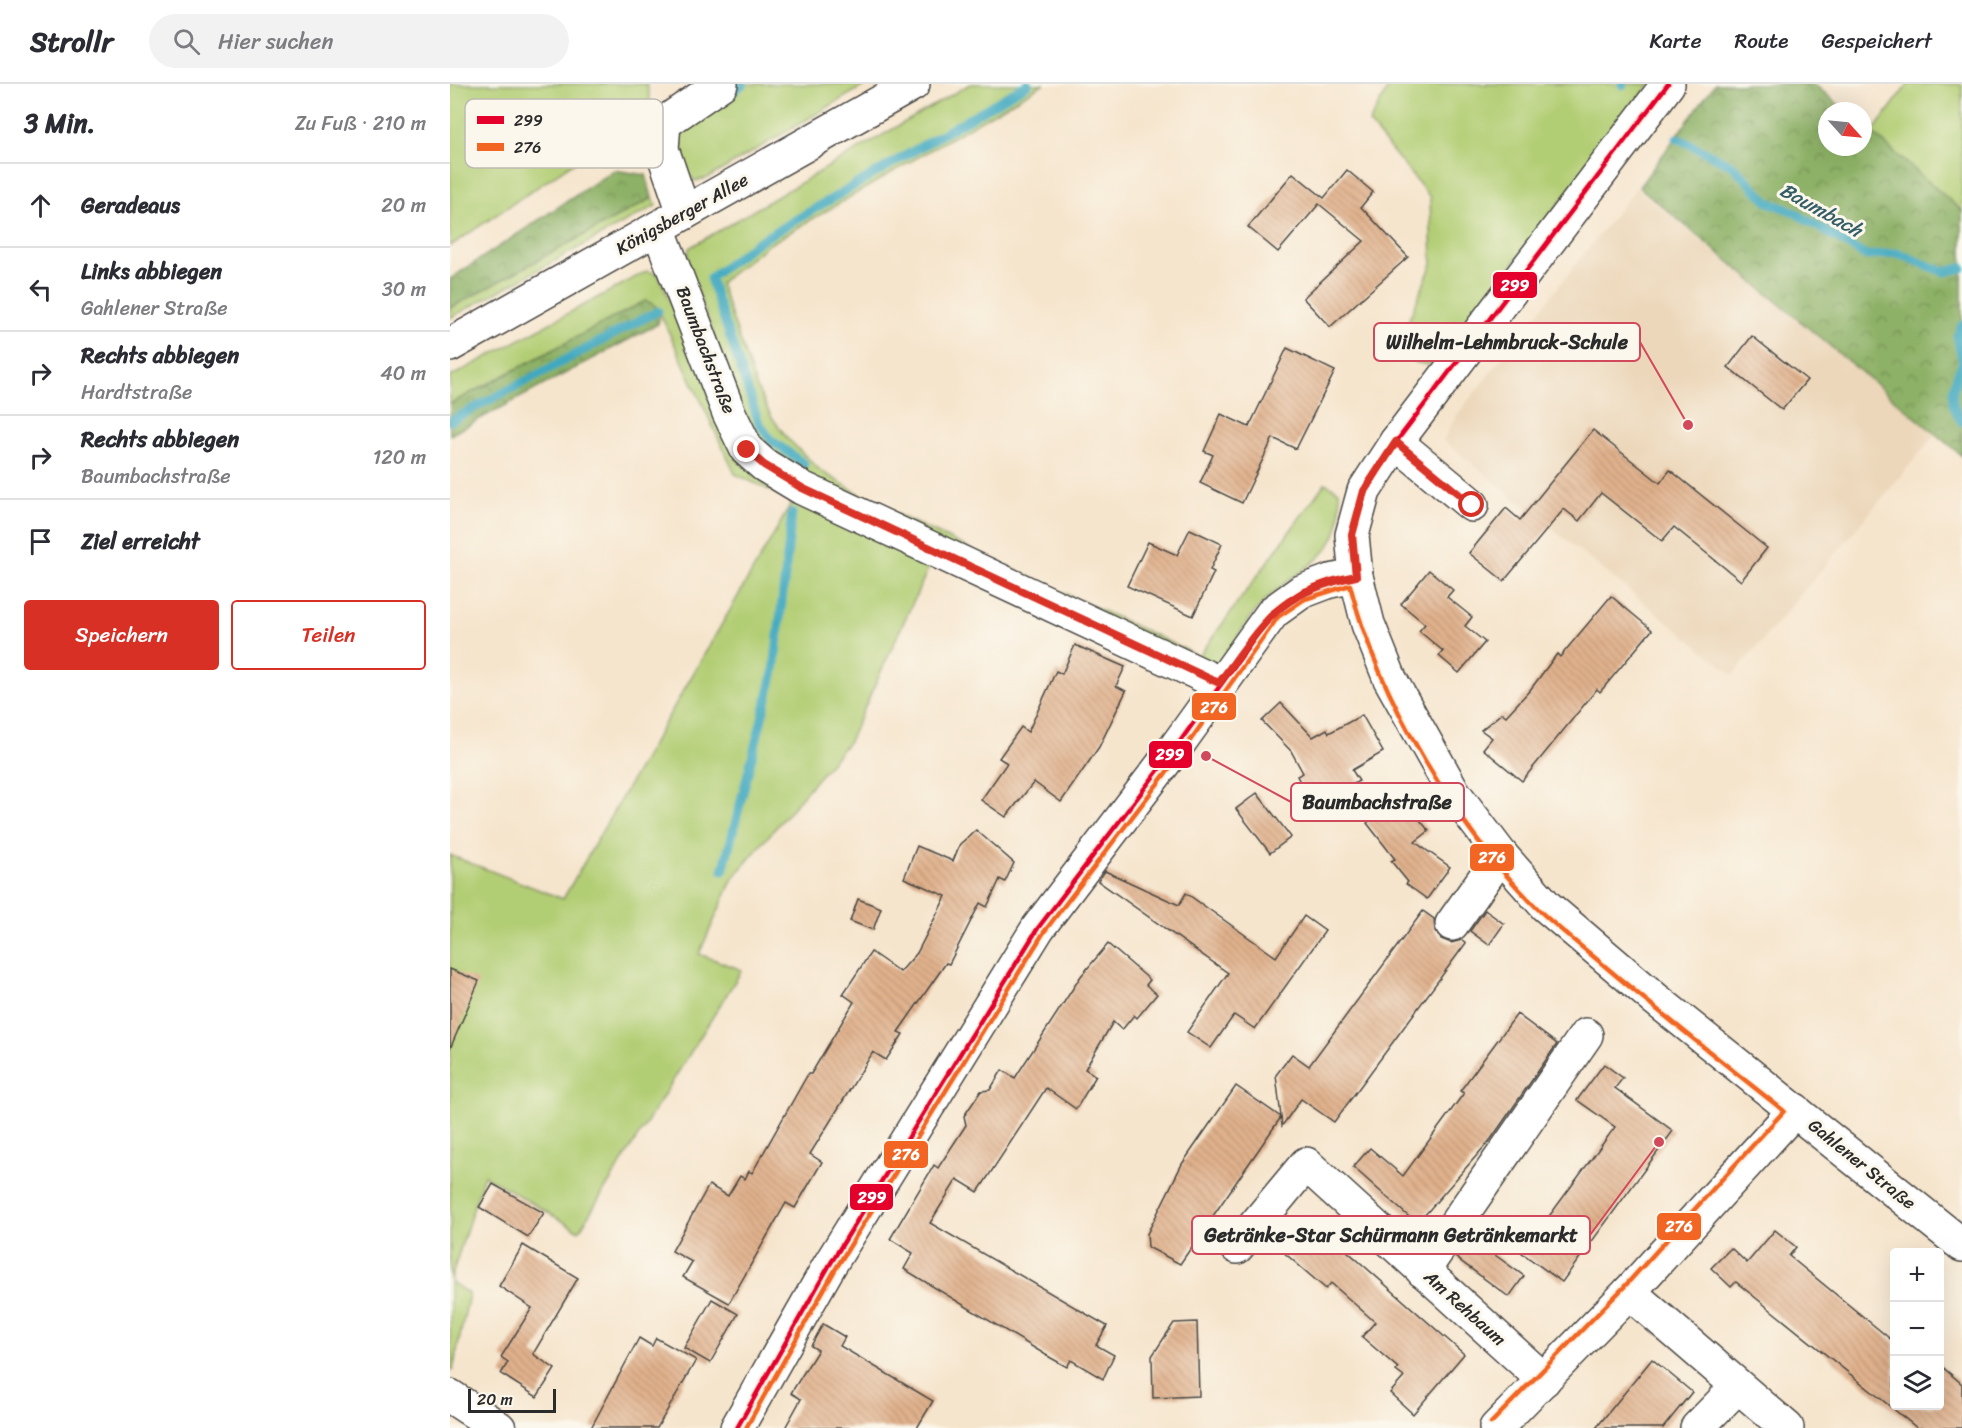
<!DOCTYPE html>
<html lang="de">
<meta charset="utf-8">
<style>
:root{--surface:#fff;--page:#f2f2f3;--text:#2b2b33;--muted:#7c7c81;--line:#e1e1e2;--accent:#d93025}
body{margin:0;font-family:Sriracha,sans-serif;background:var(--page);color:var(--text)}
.controls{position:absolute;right:18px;bottom:18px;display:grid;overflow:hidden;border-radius:6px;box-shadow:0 6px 24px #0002}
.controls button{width:54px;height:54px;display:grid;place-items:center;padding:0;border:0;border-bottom:2px solid var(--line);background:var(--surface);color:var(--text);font:30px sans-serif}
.compass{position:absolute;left:1368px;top:18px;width:54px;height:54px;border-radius:50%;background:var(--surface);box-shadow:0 6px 24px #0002;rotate:117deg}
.scale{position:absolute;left:18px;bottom:15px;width:88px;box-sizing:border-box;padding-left:6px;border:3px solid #2b2b2b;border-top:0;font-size:16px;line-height:21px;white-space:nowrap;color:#2b2b2b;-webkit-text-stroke:4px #fbf7ec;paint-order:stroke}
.stop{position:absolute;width:18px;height:18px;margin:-14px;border:4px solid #d93025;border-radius:50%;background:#fff}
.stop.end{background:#d93025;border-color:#fff;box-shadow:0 2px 6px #0008}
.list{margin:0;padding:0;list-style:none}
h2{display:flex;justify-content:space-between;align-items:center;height:78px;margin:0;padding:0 24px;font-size:26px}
h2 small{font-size:20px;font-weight:400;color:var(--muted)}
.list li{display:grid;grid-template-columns:39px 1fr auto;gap:18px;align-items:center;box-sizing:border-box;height:84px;padding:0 24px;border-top:2px solid var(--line)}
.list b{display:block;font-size:22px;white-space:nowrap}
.list p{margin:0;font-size:20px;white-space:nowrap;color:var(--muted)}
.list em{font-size:20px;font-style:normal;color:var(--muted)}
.actions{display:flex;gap:12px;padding:18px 24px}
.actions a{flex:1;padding:14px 0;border:2px solid var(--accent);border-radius:6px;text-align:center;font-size:21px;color:var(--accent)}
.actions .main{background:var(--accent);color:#fff}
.icon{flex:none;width:33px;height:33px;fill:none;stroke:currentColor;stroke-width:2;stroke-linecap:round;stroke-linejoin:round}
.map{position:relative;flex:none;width:1512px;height:1344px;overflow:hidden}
header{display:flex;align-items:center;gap:36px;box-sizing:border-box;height:84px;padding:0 30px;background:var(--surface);border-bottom:2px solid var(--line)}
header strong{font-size:28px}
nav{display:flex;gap:33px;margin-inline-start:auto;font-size:21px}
.search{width:420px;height:54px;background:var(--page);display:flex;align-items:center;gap:15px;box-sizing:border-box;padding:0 21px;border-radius:33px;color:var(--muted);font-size:22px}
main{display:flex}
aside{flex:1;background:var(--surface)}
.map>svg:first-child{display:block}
.built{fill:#ecd7ba}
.green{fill:#b2ce74;stroke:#6e7c50;stroke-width:1.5}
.forest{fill:url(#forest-crowns);stroke:#5c6e48;stroke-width:1.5}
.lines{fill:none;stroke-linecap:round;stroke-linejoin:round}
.stream{stroke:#40a9c0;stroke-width:9}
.building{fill:url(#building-back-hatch)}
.minor-casing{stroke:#494743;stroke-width:36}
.major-casing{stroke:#494743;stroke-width:36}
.minor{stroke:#fff;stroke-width:33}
.major{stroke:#fff;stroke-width:33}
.bus-1-casing{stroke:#fbf7ec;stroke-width:9}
.bus-2-casing{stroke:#fbf7ec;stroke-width:9}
.bus-1{stroke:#e4002b;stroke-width:4.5}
.bus-2{stroke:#f26522;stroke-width:4.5}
.route{stroke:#d93025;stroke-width:8}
.labels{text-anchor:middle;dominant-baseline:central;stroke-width:6;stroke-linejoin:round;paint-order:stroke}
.street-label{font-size:18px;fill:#2b2b2b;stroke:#fbf7ec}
.water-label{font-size:20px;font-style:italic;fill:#335d67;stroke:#fbf7ec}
.key{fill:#fbf7ec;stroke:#bdbab2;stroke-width:1.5}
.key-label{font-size:16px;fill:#2b2b2b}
.leader{fill:none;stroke:#d1495b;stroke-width:2}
.callout-dot{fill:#d1495b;stroke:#fbf7ec;stroke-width:2}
.callout{fill:#fbf7ec;stroke:#d1495b;stroke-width:2}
.callout-label{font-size:20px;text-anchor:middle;font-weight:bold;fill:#2b2b2b}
.line-badge{stroke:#fbf7ec;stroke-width:2}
.badge-label{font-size:16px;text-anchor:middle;font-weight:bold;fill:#fff}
</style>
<header>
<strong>Strollr</strong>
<div class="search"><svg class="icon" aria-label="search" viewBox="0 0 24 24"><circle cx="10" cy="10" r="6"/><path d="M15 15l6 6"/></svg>Hier suchen</div>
<nav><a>Karte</a><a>Route</a><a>Gespeichert</a></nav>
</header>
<main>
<aside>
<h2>3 Min.<small>Zu Fuß · 210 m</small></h2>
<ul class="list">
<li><svg class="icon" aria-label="ahead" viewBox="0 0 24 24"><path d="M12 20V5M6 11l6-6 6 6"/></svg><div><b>Geradeaus</b></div><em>20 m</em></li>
<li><svg class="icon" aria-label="left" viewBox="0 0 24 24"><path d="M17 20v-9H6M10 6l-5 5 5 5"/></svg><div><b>Links abbiegen</b><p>Gahlener Straße</p></div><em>30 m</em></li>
<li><svg class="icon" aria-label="right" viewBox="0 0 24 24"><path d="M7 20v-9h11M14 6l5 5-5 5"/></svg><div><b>Rechts abbiegen</b><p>Hardtstraße</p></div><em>40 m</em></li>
<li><svg class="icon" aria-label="right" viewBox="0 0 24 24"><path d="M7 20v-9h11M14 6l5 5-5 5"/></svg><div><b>Rechts abbiegen</b><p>Baumbachstraße</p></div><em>120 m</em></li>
<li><svg class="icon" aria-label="arrive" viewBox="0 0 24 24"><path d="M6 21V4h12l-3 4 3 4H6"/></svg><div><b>Ziel erreicht</b></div></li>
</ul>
<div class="actions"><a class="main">Speichern</a><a>Teilen</a></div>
</aside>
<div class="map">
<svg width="1512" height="1344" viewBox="0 0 1512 1344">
<defs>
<pattern id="forest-crowns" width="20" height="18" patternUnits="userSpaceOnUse" patternTransform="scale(1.5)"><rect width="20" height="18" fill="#8db166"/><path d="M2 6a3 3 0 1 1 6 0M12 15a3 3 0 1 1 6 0" fill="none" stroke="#739054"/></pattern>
<pattern id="building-back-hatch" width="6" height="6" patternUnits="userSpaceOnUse" patternTransform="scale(1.5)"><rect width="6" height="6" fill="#e0b18c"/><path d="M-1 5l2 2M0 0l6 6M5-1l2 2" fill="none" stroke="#c09879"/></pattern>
</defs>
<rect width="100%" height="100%" fill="#fbf7ec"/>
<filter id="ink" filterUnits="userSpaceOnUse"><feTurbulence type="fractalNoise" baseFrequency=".0167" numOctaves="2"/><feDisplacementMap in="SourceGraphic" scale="12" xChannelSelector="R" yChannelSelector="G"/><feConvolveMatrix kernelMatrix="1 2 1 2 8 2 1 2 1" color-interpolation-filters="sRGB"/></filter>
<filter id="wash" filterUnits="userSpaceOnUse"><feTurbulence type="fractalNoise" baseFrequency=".008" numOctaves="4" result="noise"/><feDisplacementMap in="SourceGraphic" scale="24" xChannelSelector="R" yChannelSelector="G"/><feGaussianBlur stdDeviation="1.35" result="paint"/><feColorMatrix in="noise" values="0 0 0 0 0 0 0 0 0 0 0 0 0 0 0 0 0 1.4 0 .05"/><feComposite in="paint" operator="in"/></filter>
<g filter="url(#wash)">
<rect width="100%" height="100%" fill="#f6e5cd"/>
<polygon class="built" points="1186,104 1486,350 1283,591 993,356 1006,332"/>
<g class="green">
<polygon points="0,0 197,0 202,26 0,162"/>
<polygon points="297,0 417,0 258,94 245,97 231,85 235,81 229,63 233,46"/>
<path d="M520,0H593L318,161L270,199L306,302L321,332L338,355L371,387L427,421L749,572L875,399L889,407C899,478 846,480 810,522C795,539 783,560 770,579L763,583L361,400L300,353L237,177L239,164Z"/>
<polygon points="940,0 1200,0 990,275 978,281 964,278 976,262 955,245 982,180 980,113 919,39"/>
<polygon points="1458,0 1512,0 1512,127 1422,49"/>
<polygon points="202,114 207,121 0,234 0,224"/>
<polygon points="197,187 208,190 283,360 480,481 399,657 283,794 249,870 292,886 129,1147 34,1091 0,1197 19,1210 3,1286 0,1284 0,771 113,815 343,417 285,390 207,223 195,217 0,320 0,293"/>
</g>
<g class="forest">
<polygon points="1265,0 1364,0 1396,27 1377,27 1377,63 1413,63 1413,41 1512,127 1512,372 1189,103"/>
<polygon points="164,86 196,91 202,114 0,224 0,195"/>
<path d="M195,217C207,220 212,227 208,240L0,351V320Z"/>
</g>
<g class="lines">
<g class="stream">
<polyline points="1172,0 1173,1"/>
<polyline points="277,12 293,0"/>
<polyline points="1227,54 1283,82 1318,118 1342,127 1416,172 1447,169 1494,188 1512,184"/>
<polyline points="1512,241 1507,252 1512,275"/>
<path d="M1512,280C1502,301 1497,319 1512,338"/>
<polyline points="0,337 208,227"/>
<polyline points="354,380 321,356 309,339 260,194 306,159 578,0"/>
<polyline points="273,787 324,587 342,429"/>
</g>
</g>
<g id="blocks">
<g class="building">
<polygon points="897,86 923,108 911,123 958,173 880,243 853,214 914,157 869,120 828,168 798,143 843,89 874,114"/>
<polygon points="1302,252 1357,296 1332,326 1278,283"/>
<polygon points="837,264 885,287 846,365 823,354 792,419 750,399 763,371 754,367 771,330 799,343"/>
<polygon points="1143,346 1210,399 1220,386 1317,464 1291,497 1224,443 1212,457 1151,409 1129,437 1114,425 1054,497 1019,469 1056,424 1070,436"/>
<polygon points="740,445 772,460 760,486 764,488 743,532 677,502 698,458 727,471"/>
<polygon points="979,486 1003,506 997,513 1022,533 1015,542 1035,558 1009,589 989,572 993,567 969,547 975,540 951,520"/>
<polygon points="1161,512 1202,546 1150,608 1147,605 1072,697 1033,665 1042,654 1031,646 1052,629 1056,632 1080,606 1107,570 1110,573"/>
<polygon points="625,561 675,583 666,602 676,607 649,663 611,718 584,698 556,733 531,716 557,679 549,674 571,643 578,648 606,587 612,590"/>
<polygon points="831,619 863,653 877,645 879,649 912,631 933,668 902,686 909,697 863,722 847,692 853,689 841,667 812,637"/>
<polygon points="807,709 841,753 820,769 786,725"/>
<polygon points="950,712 979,747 965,758 1000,783 977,815 956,800 958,798 941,777 945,775 917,739"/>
<polygon points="526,746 564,779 555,798 550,795 537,823 530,819 499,880 496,879 448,948 453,950 436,976 423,968 360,1070 372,1078 345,1124 336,1119 279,1219 233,1193 242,1178 222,1167 259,1101 278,1112 290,1092 295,1095 299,1087 302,1089 358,990 361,990 404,918 393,910 421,868 450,888 467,869 496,812 454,794 467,762 503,777 510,760"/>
<polygon points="655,787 729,821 736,809 826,873 854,832 875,847 805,945 784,931 761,964 737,948 778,889 648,797"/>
<polygon points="408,815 431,824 423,846 400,837"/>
<polygon points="1035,826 1054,840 1039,861 1020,847"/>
<polygon points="973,827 984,835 985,847 991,855 1001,859 1012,856 1016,859 884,1038 851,1015 832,1042 831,1033 730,1180 698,1163 697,1150 732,1080 786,1002 831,1033 826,991 842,970 859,982"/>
<polygon points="658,860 700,896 696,901 707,910 687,934 684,931 672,946 663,938 635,985 646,992 626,1025 596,1004 528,1108 507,1095 480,1139 657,1242 646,1261 664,1271 653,1295 621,1276 617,1283 601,1274 454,1185 463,1169 440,1155 484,1081 488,1084 516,1041 514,1032 531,1007 540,1006 552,986 565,994 631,892"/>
<polygon points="0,885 29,897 0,965"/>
<polygon points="1067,930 1107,960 1041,1055 967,1140 903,1083 920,1064 953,1092 1014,1009 1010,1007"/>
<polygon points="1154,980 1173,994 1165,1004 1223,1047 1112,1198 1072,1169 1165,1043 1127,1016"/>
<polygon points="43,1100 94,1129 78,1153 29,1123"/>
<polygon points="858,1136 887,1160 888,1159 1014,1270 963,1330 940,1309 954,1293 946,1287 948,1284 912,1253 925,1238 881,1199 876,1205 831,1166"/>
<polygon points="1325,1146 1346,1163 1339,1172 1444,1258 1444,1322 1490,1322 1490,1281 1512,1300 1512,1344 1467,1344 1286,1198 1281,1203 1261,1184 1281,1164 1297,1179"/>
<polygon points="1020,1153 1074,1192 1059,1213 1005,1173"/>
<polygon points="73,1161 128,1194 83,1270 105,1285 87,1313 51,1290 58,1278 51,1273 82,1224 49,1202"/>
<polygon points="262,1215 288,1230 260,1279 234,1264"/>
<polygon points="747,1238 749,1312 703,1314 702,1272 724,1239"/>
<polygon points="373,1240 395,1253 390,1262 483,1317 467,1344 335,1344 351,1315 341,1309 368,1266 361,1262"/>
<polygon points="189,1254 202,1262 206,1254 246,1276 207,1344 141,1344"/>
<polygon points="1202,1275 1242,1308 1213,1344 1146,1344"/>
</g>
</g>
</g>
<g filter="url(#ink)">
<use href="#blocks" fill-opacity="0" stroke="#494743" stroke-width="1.5"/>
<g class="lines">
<g class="minor-casing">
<g id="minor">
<polyline points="1218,0 946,358 914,407 902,451 906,492 918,540 940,595 1004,709 1051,771 1096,822 1204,914 1512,1161"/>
<polyline points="234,129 212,65 214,39 271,0"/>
<polyline points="208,144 279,329 297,366 314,381 352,404 769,599"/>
<polyline points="946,358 1022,421"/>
<polyline points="1002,840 1051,771"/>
<polyline points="787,1163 856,1080 1094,1296"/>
<polyline points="973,1187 1136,951"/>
<polyline points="1179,1208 1337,1344"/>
<polyline points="0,1312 49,1344"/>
<polyline points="287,1344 379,1182 588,844 726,663 823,528 851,508 880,497 906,492"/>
<polyline points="1046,1344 1179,1208 1345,1026"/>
<polyline points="1247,1344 1287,1303"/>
</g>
</g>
<g class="major-casing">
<polyline id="major" points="0,261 463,0"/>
</g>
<use href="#minor" class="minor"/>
<use href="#major" class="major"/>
<g class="bus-1-casing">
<g id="bus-1">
<polyline points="906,492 902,451 914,407 946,358 1218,0"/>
<polyline points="287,1344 379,1182 588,844 726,663 823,528 851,508 880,497 906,492"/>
</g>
</g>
<g class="bus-2-casing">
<path id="bus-2" d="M296,1344L385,1186L594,848L732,668L828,533L855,515L900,501C929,615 1007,746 1091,828C1109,845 1130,861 1150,878C1210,929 1272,978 1334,1027L1174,1203L1041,1339"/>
</g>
<use href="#bus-1" class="bus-1"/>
<use href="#bus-2" class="bus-2"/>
</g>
</g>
<g class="lines" filter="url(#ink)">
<path class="route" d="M297,366L314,381L352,404L769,599C814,539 827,508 906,492L902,451L914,407L946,358L1022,421"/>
</g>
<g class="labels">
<g class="street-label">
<text transform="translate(232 130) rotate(-29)">Königsberger Allee</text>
<text transform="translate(256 266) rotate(69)">Baumbachstraße</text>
<text transform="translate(1412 1080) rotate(39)">Gahlener Straße</text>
<text transform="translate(1015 1224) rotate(42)">Am Rehbaum</text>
</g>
<g class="water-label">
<text transform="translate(1371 126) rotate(29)">Baumbach</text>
</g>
</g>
<rect x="15" y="15" width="198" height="69" rx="9" class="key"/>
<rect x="27" y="32" width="27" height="8" fill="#e4002b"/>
<rect x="27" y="59" width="27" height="8" fill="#f26522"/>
<g class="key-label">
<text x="64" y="42">299</text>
<text x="64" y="69">276</text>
</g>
<path class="leader" d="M1238 341L1190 258M756 672L841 718M1209 1058L1140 1151"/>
<g class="callout-dot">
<circle cx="1238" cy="341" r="6"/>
<circle cx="756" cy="672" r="6"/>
<circle cx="1209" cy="1058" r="6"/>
</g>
<g class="callout">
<rect x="924" y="239" width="266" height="38" rx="6"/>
<rect x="841" y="699" width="173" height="38" rx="6"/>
<rect x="742" y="1132" width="398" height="38" rx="6"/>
</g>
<g class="callout-label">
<text x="1057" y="265">Wilhelm-Lehmbruck-Schule</text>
<text x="927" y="725">Baumbachstraße</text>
<text x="941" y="1158">Getränke-Star Schürmann Getränkemarkt</text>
</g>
<g class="line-badge">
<rect x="1042" y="187" width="46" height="28" rx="6" fill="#e4002b"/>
<rect x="741" y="608" width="46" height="29" rx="6" fill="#f26522"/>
<rect x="698" y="656" width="45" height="29" rx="6" fill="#e4002b"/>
<rect x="1019" y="759" width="46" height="29" rx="6" fill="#f26522"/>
<rect x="433" y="1056" width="46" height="29" rx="6" fill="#f26522"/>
<rect x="399" y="1099" width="45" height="28" rx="6" fill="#e4002b"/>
<rect x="1206" y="1128" width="46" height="29" rx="6" fill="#f26522"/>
</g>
<g class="badge-label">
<text x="1065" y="207">299</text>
<text x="764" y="629">276</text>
<text x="720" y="676">299</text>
<text x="1042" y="779">276</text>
<text x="456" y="1076">276</text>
<text x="422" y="1119">299</text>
<text x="1229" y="1148">276</text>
</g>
</svg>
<div class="controls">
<button>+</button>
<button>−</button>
<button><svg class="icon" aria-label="layers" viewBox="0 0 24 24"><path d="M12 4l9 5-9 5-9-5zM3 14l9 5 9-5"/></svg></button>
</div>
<svg class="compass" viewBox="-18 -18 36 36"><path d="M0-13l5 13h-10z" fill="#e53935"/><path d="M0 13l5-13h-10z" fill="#7c7c81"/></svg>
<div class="scale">20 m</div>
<div class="stop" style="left:1022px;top:421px"></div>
<div class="stop end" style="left:297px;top:366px"></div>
</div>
</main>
